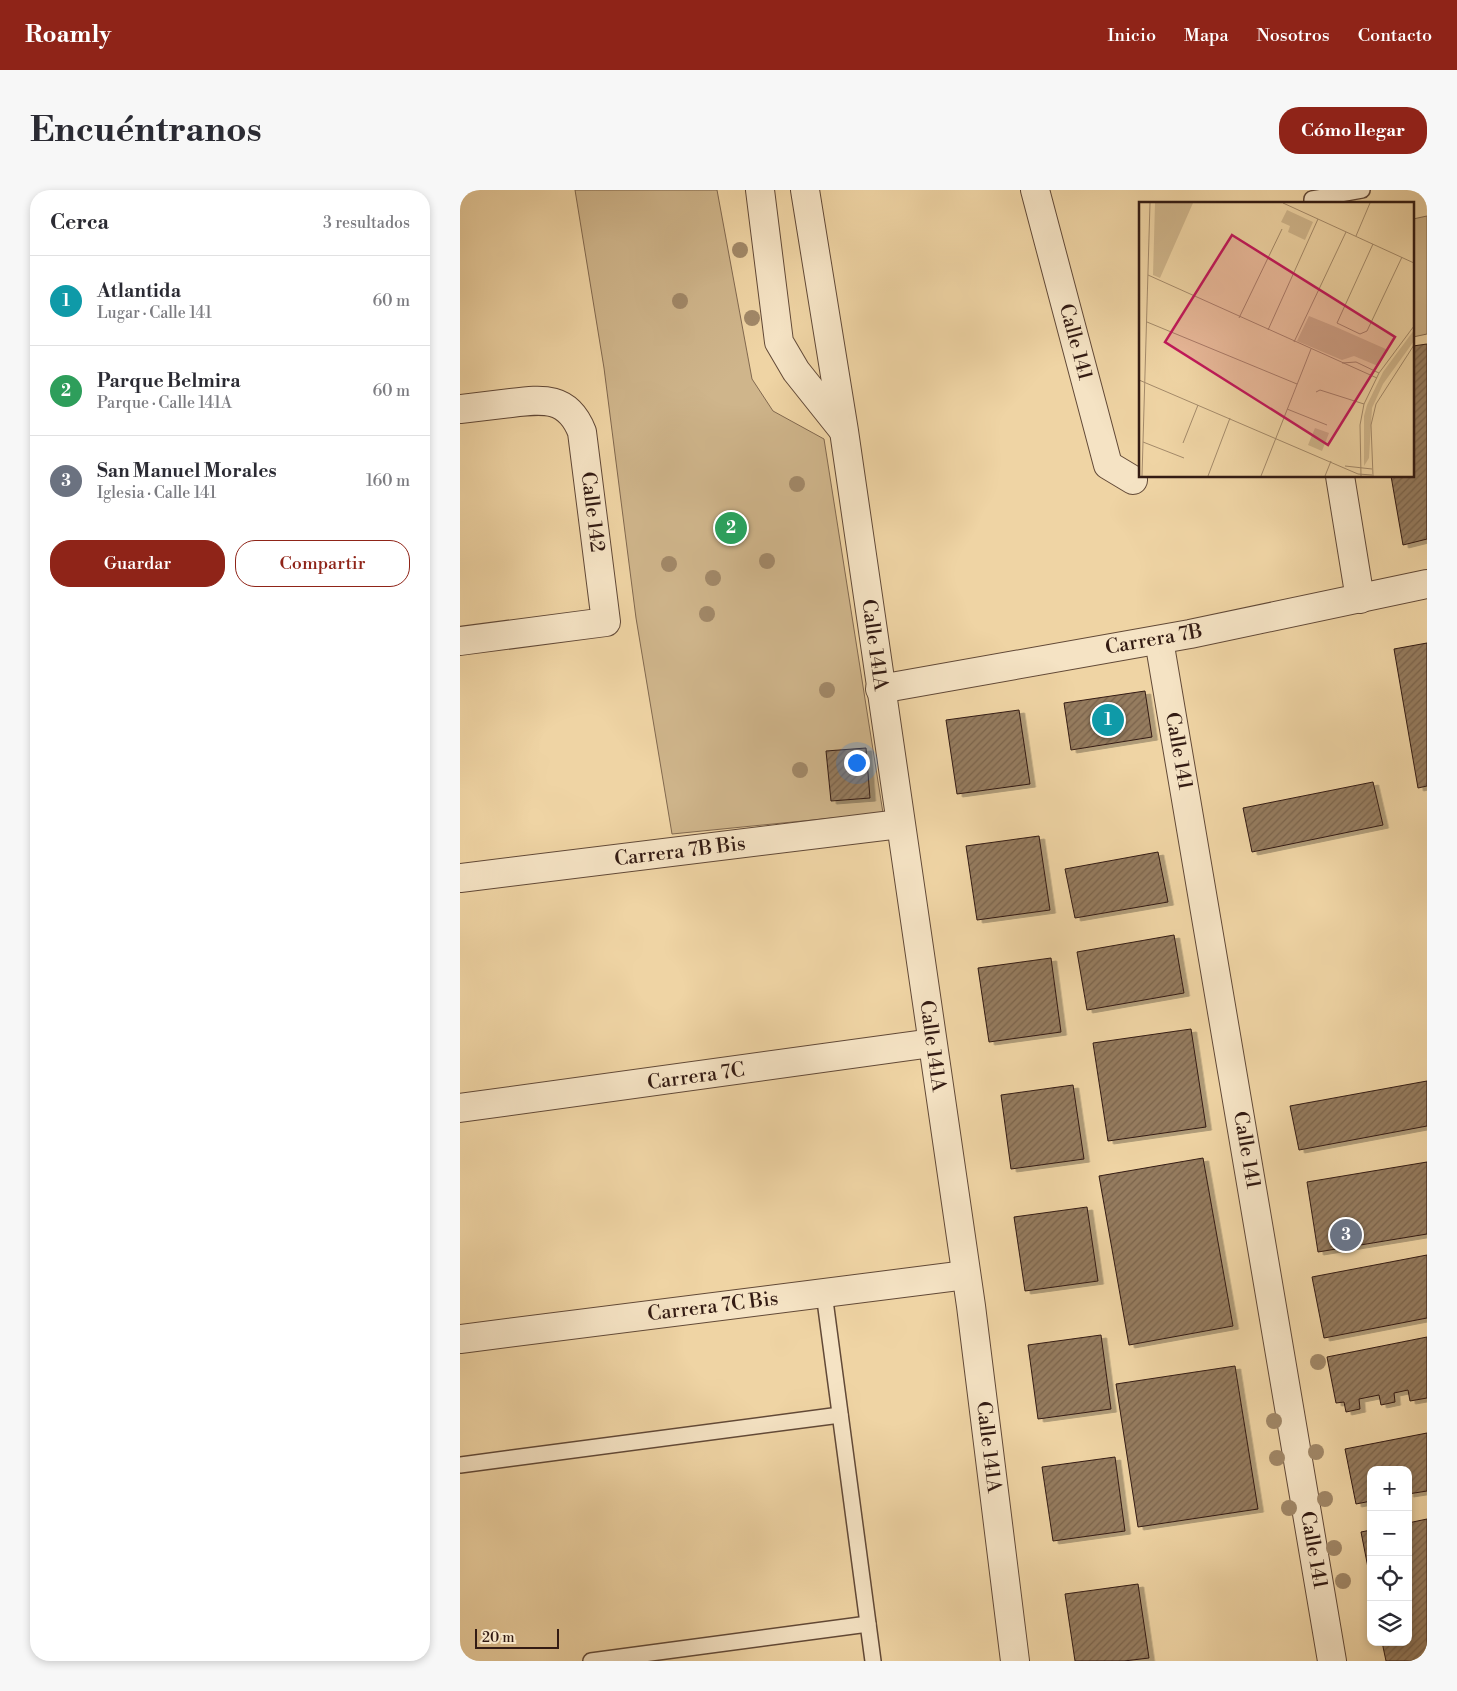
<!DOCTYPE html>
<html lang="es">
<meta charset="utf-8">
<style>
:root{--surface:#fff;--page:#f7f7f7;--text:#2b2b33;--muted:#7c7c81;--line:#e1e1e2;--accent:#8f2418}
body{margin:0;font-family:"Libre Bodoni",serif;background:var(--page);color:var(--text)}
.controls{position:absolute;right:15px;bottom:15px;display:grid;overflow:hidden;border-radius:10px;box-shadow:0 2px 8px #0003}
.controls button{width:45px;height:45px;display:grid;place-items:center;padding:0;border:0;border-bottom:1px solid var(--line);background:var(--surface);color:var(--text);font:25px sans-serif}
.scale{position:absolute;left:15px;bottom:12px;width:84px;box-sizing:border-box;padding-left:5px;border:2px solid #331b13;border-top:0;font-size:14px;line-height:18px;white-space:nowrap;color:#331b13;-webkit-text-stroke:4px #f5e3c4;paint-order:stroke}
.you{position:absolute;left:396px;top:572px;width:18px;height:18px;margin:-12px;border:4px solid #fff;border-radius:50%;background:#1a73e8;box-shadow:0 0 0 8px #1a73e833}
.badge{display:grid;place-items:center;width:32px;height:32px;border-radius:50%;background:var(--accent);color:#fff;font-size:16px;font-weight:700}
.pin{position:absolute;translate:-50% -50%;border:2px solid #fff;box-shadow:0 1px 5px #0006}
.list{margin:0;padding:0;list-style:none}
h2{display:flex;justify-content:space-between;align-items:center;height:65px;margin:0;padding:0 20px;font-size:21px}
h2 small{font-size:16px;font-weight:400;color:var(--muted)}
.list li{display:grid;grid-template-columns:32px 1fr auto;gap:15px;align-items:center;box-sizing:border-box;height:90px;padding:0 20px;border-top:1px solid var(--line)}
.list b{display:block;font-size:19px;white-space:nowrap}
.list p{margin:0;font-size:16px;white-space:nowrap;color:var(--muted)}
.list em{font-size:16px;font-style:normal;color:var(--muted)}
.actions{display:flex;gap:10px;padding:15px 20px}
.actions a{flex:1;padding:11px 0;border:1px solid var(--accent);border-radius:20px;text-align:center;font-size:18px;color:var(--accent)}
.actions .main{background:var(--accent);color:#fff}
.icon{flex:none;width:28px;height:28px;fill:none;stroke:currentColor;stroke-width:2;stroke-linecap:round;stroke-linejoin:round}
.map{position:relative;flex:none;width:967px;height:1471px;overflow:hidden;border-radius:20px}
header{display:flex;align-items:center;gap:30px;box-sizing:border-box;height:70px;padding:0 25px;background:var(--accent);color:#fff}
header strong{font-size:24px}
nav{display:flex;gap:28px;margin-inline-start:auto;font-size:18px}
.intro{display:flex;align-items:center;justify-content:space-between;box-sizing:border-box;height:120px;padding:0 30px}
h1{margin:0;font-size:35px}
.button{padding:12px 22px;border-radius:20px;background:var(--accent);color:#fff;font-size:18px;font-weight:700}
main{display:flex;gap:30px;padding:0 30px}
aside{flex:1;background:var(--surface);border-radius:20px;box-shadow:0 2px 8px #0003}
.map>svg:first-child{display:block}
.green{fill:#cfb58b;stroke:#81684f}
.building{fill:url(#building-hatch);stroke:#331b13;filter:url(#shadow)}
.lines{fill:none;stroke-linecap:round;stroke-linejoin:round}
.service-casing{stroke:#624937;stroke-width:18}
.minor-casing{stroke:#624937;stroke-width:30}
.service{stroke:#f5e3c4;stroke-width:15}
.minor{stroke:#f5e3c4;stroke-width:28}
.tree{fill:#a18868}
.labels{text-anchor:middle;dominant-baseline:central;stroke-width:5;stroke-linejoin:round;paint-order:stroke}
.street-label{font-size:20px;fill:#331b13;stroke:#f5e3c4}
.inset-road{fill:none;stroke:#a48a6a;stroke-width:1}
.view{fill:#c2185b;fill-opacity:0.15;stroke:#c2185b;stroke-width:2.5}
.inset-edge{fill:none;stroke:#331b13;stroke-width:2.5}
</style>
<header>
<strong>Roamly</strong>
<nav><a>Inicio</a><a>Mapa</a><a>Nosotros</a><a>Contacto</a></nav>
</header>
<div class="intro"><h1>Encuéntranos</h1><a class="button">Cómo llegar</a></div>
<main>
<aside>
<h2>Cerca<small>3 resultados</small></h2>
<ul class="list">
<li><span class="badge" style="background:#0f9aa8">1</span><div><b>Atlantida</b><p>Lugar · Calle 141</p></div><em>60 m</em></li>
<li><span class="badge" style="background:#2e9e5b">2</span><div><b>Parque Belmira</b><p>Parque · Calle 141A</p></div><em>60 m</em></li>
<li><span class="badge" style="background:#6b7280">3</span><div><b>San Manuel Morales</b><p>Iglesia · Calle 141</p></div><em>160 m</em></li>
</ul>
<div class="actions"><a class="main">Guardar</a><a>Compartir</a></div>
</aside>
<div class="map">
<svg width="967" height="1471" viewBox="0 0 967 1471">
<defs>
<pattern id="building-hatch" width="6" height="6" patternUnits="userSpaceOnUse" patternTransform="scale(1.25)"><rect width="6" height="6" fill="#957b5e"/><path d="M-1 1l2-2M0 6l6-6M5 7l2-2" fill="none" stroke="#7a644c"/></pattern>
<filter id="shadow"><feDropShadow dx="5.5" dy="3" stdDeviation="0" flood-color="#0004"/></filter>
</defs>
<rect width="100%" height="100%" fill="#efd4a4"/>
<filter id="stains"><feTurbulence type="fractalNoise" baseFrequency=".004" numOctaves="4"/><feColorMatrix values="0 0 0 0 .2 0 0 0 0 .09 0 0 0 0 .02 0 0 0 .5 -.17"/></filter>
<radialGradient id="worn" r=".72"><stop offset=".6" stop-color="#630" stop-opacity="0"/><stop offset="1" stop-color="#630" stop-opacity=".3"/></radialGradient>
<g class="green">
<polygon points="115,0 257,0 292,189 313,221 364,249 423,623 212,644 176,428 144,178"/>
<polygon points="967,26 967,144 953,147 953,29"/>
</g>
<g class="building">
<polygon points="967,154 967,349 943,355 931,286 953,286 953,156"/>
<polygon points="967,453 967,596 958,598 934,459"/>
<polygon points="685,501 692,547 611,560 604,513"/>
<polygon points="559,520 570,594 497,604 486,530"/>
<polygon points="406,558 410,608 371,611 366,561"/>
<polygon points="913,592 923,635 792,662 783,618"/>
<polygon points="579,646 590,720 517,730 506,656"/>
<polygon points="698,662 708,712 615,728 605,679"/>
<polygon points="714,745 724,803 627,820 617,762"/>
<polygon points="591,768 601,842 529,852 518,778"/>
<polygon points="731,839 746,937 648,951 633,853"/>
<polygon points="967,891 967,936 839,960 830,916"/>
<polygon points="613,895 624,969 551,979 541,905"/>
<polygon points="743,968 773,1136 669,1155 639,986"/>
<polygon points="967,972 967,1044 858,1062 847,992"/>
<polygon points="627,1017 638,1091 565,1101 554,1027"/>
<polygon points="967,1065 967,1128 864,1148 852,1087"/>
<polygon points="641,1145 651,1219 578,1229 568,1155"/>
<polygon points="967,1147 967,1208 950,1211 948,1200 934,1203 935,1212 921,1215 919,1205 899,1209 900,1219 886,1222 884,1212 876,1213 867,1167"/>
<polygon points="775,1176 798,1319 678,1337 656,1194"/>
<polygon points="967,1243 967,1301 948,1304 948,1280 911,1280 911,1311 896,1314 885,1259"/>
<polygon points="655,1267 665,1341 593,1351 582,1277"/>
<polygon points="967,1329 967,1471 926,1471 922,1452 948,1452 948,1333"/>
<polygon points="911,1340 911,1393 901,1342"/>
<polygon points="678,1394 689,1468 664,1471 615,1471 605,1404"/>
</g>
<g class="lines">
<g class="service-casing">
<g id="service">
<polyline points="852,14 852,9 902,0"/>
<polyline points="364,1103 413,1471"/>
<polyline points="0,1275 380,1225"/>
<polyline points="131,1471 408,1434"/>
</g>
</g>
<g class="minor-casing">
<g id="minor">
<polyline points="300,0 319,152 336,181 383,240"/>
<polyline points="345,0 384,241 511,1116 555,1471"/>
<polyline points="575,0 648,275 673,290"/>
<path d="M0,219C17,217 34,215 51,213C83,209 108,206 122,242L146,432L0,451"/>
<polyline points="880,286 900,409"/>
<polyline points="699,450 872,1471"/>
<polyline points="420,499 730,444 967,394"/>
<polyline points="0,688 440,634"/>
<polyline points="0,918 472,853"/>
<polyline points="0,1149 506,1085"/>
</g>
</g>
<use href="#service" class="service"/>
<use href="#minor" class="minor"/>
</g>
<g class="tree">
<circle cx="280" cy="60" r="8"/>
<circle cx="220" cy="111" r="8"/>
<circle cx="292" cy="128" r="8"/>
<circle cx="337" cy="294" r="8"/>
<circle cx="307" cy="371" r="8"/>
<circle cx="209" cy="374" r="8"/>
<circle cx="253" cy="388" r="8"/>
<circle cx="247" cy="424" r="8"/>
<circle cx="367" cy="500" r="8"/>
<circle cx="340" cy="580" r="8"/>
<circle cx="858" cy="1172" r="8"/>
<circle cx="814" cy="1231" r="8"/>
<circle cx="856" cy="1262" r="8"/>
<circle cx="817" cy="1268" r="8"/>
<circle cx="865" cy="1309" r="8"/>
<circle cx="829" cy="1318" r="8"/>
<circle cx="874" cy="1358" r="8"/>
<circle cx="883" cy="1391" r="8"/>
</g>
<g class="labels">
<g class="street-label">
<text transform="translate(615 152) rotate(75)">Calle 141</text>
<text transform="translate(132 322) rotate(83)">Calle 142</text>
<text transform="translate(694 450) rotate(-10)">Carrera 7B</text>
<text transform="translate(414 455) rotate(82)">Calle 141A</text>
<text transform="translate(718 561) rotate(80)">Calle 141</text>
<text transform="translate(220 662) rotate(-7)">Carrera 7B Bis</text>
<text transform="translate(472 856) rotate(82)">Calle 141A</text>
<text transform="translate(236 887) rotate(-8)">Carrera 7C</text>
<text transform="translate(786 960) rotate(80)">Calle 141</text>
<text transform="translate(253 1117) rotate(-7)">Carrera 7C Bis</text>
<text transform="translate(528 1257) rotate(83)">Calle 141A</text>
<text transform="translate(853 1360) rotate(80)">Calle 141</text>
</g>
</g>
<g transform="translate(679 12)">
<rect width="275" height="275" fill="#efd4a4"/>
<path d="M16,1H54L21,76L14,73ZM148,8L174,20L166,38L149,30L151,24L142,20ZM170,114L197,125L249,148L239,164L215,154L203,158L158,139ZM275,128V139L244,182L233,206L230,256L225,264V214L228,203L244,170ZM176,226L190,231L183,249L169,243Z" fill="#cfb58b"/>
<path class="inset-road" d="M144,1L275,61M217,34L231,1M234,42L198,121L221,132L228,129L263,55M9,73L238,176M100,116L143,27M8,120L158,182M129,128L179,17M155,140L207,30M203,161L217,160L240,171M0,178L219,272L233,273M177,190L181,188L225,202M148,207L188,223M4,240L45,256M44,241L59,203M206,264L233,267M3,274L11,1M69,274L91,216M122,274L172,147M186,274L192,259M222,274L221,223L225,202L240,171L275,124M234,274L232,223L237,202L275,143"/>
<path class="view" d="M93,33L256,135L189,243L26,140Z"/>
<rect width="275" height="275" class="inset-edge"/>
</g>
<rect width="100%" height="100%" filter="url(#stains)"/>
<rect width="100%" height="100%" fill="url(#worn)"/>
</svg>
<div class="controls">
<button>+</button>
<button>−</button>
<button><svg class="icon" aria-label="locate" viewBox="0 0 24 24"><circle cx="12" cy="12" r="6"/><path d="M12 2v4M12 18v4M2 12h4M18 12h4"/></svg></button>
<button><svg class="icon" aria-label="layers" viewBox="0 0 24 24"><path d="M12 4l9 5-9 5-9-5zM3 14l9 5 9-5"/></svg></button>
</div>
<div class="scale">20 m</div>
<div class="you"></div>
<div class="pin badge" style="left:648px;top:530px;background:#0f9aa8">1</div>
<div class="pin badge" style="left:271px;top:338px;background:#2e9e5b">2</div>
<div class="pin badge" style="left:886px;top:1045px;background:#6b7280">3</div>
</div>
</main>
